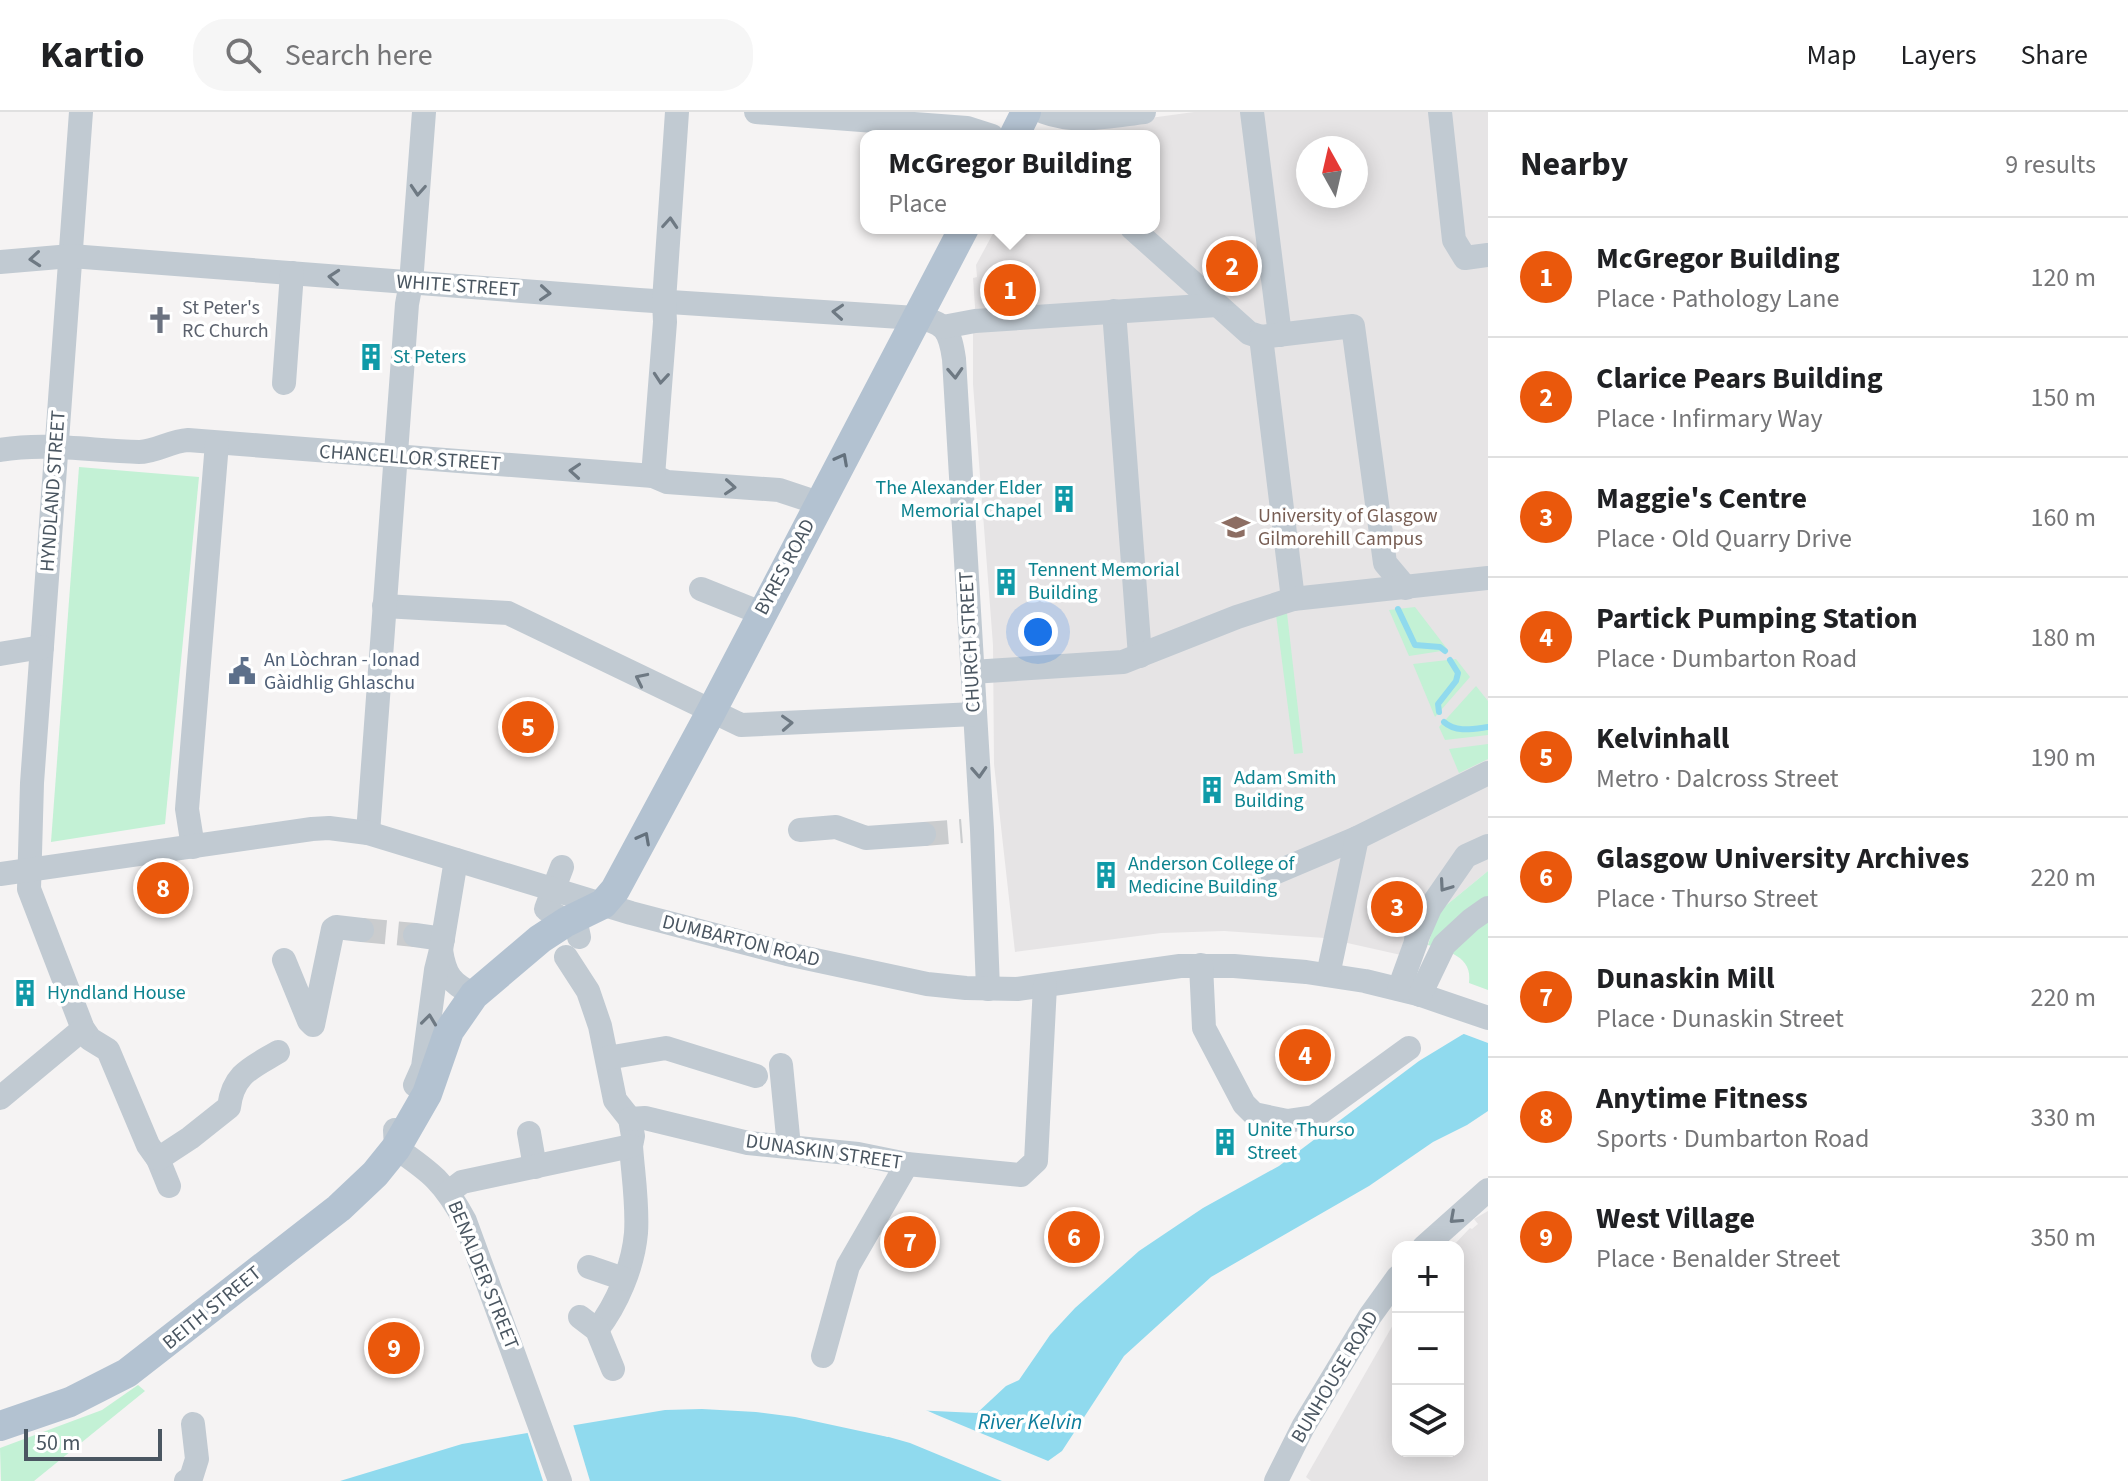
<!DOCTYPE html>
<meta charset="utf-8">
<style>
:root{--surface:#fff;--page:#f6f6f6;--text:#202124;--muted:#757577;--line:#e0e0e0;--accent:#ea580c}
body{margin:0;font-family:"Source Sans 3",sans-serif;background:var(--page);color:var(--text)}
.controls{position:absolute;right:24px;bottom:24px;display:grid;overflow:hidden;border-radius:16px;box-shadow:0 4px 20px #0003}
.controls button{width:72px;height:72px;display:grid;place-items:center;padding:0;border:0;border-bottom:2px solid var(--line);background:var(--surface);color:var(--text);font:40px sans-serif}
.compass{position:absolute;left:1296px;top:24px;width:72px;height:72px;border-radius:50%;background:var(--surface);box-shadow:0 4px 20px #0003;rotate:352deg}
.scale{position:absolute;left:24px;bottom:20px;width:138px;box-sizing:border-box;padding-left:8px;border:4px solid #4a5661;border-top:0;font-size:22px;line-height:28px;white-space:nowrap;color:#4a5661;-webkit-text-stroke:6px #fff;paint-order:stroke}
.you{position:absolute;left:1038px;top:520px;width:28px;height:28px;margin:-20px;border:6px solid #fff;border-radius:50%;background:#1a73e8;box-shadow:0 0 0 12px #1a73e833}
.badge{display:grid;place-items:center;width:52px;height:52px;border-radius:50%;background:var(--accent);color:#fff;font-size:26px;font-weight:700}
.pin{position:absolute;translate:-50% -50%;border:4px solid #fff;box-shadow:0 2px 8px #0006}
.popup{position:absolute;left:860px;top:18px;width:300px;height:104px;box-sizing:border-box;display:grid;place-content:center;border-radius:16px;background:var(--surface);filter:drop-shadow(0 2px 6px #0005);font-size:26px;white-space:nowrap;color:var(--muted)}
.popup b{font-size:30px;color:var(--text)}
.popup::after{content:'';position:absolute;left:50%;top:100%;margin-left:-16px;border:16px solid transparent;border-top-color:var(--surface)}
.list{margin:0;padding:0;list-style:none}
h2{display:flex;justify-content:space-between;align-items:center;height:104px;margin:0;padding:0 32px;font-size:34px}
h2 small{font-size:26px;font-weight:400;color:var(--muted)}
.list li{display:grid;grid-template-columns:52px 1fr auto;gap:24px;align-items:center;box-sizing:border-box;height:120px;padding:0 32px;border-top:2px solid var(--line)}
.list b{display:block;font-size:30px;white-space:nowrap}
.list p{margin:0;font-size:26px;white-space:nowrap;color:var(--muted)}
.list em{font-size:26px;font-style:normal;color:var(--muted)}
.icon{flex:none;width:44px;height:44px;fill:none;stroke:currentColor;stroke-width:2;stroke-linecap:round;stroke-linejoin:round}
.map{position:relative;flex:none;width:1488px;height:1369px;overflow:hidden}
header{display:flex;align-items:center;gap:48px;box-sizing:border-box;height:112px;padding:0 40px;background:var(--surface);border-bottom:2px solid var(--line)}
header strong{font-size:38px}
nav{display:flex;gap:44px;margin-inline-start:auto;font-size:28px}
.search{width:560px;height:72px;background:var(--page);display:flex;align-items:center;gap:20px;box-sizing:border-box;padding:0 28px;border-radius:32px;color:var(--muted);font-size:30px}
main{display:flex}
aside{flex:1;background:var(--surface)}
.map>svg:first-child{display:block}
.education{fill:#e6e4e5;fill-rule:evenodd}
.green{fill:#c3f1d5}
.water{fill:#90daee}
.pier{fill:#f5f3f3}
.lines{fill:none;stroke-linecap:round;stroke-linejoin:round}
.stream{stroke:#90daee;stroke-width:6}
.minor-tunnel{stroke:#caccce;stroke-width:24;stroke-dasharray:24 12;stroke-linecap:butt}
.minor{stroke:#c1cad2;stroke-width:24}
.major{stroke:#b3c2d1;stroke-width:30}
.oneway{stroke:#6e7983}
.oneway2{stroke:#64717d}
.labels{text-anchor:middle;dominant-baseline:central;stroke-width:7;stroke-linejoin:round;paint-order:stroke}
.street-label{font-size:20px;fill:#4a5661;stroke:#fff}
.worship-label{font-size:20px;fill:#5b616d;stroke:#fff;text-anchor:start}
.culture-label{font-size:20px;fill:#0d838f;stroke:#fff;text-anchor:start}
.education-label{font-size:20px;fill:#785e54;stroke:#fff;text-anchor:start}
.service-label{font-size:20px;fill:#4e5e75;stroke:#fff;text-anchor:start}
.water-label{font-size:22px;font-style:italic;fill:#0c7c9b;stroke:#fff}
</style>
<header>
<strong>Kartio</strong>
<div class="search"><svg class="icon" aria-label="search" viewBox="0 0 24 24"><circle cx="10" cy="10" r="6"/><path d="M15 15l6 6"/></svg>Search here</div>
<nav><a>Map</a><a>Layers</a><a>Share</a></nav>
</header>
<main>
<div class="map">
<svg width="1488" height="1369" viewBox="0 0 1488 1369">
<rect width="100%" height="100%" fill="#f5f3f3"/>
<g class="education">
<path d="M1194,0H1488V759L1438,800L1428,833L1416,830L1401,843L1325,826L1224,819L1161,821L1015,840L994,652L993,533L973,272V220L975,195L973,166L977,165L976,153L996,116H1154V24H1037L1047,20ZM1308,36H1356V84H1308Z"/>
<polygon points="1488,1099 1488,1369 1311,1369 1306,1365 1398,1204 1398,1339 1458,1339 1458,1135 1452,1135 1470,1116 1472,1117 1478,1112 1474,1107"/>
</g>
<g class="green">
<polygon points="79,355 199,365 165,712 51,730"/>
<polygon points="1415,495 1448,538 1409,544 1389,498"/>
<polygon points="1287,501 1303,641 1294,642 1276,503"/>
<polygon points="1456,547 1470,565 1435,605 1413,552"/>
<polygon points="1476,574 1488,589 1488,623 1445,628 1439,615"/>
<polygon points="1488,632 1488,647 1459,661 1449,637"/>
<path d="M1488,759V878L1469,871C1473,844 1447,839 1428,833L1438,800Z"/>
<polygon points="138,1273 145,1279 34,1369 1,1369 0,1336 102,1298"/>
</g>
<polygon class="water" points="1488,907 1488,999 1467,1013 1433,1030 1369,1074 1211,1165 1124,1244 1062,1339 1020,1369 340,1369 462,1332 665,1298 702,1297 756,1300 795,1305 888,1325 913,1298 977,1301 1006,1274 1019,1268 1050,1223 1075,1196 1139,1139 1203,1096 1279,1054 1419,949"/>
<g class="pier">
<polygon points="1488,903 1488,931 1464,922 1452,924"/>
<polygon points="917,1294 937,1303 1053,1351 1027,1369 1002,1369 910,1331 857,1316 858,1314 887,1321 911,1295"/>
<polygon points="572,1309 590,1369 543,1369 526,1316"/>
</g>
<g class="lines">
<g class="stream">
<polyline points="1398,497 1415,533 1440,535 1445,539"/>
<polyline points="1439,600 1438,592 1456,569 1458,561 1450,548"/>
<path d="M1444,610C1456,621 1473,617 1488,615"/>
</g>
<g class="minor-tunnel">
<polyline points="924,722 962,719"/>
<polyline points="362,818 415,823"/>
</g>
<g class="minor">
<polyline points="81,0 32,671 29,777 83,917 90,927 108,938 148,1033 158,1047 169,1074"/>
<polyline points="756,0 967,16 992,24"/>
<path d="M1044,0C1076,12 1111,4 1144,0"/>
<polyline points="1252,0 1280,223"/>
<polyline points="1440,0 1454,128 1465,146 1488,143"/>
<polyline points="1132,116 1249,221 1261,225"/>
<path d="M0,150L71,144L639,188L916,206C945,209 950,219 954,247L982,718L988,877"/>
<polyline points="1114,199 1140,544"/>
<polyline points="943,215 975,209 1217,193"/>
<polyline points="284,271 292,161"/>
<path d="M0,338C47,330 92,339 139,340C156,340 170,329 188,328L653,364L667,370L779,378L818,391"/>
<polyline points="653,364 665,210 664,189 677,0"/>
<polyline points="701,477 761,501"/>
<polyline points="1293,487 1261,225 1353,214 1385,451 1406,476"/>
<polyline points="384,494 508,501 741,613 975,602"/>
<polyline points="0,542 42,535"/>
<polyline points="972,560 1123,550 1237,505 1293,487 1488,466"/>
<polyline points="800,718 836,715 866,726 924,722"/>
<polyline points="368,721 407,192 411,171 424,0"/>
<polyline points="193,735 187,697 217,331"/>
<polyline points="562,755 546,797 577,816 579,825"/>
<polyline points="0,762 312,717 329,716 368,721 631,801 787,842 927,872 966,876 1017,877 1180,854 1234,854 1306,860 1365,869 1418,882 1488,906"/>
<polyline points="1272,762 1357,726"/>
<polyline points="415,823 443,827"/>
<polyline points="1416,828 1430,796 1466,744 1488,734"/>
<path d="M441,838C445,864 451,871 474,883"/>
<path d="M566,845L588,879L600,914L615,988L630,1007L633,1024L631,1034C633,1062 638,1093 636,1121C633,1155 617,1192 597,1218"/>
<polyline points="284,848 309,909 313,913 333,817 336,815 362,818"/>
<polyline points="1201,853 1204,916 1244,992 1254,1002 1287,1009 1314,1005 1409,936"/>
<polyline points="1328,863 1357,726 1488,661"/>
<polyline points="1399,877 1416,830"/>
<polyline points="1420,883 1444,833 1471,808 1488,796"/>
<polyline points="607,946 666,936 756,964"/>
<polyline points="781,953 789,1035"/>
<polyline points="415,973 423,955 436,858 441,838 456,748"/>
<polyline points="0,986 83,917"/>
<polyline points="630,1007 645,1006 748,1031 858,1042 907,1052 1021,1063 1036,1049 1045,874"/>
<path d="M395,1018L396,1036C432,1061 444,1070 465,1109L560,1369"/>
<polyline points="529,1021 535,1055"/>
<path d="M158,1047L190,1026L229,995C233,962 251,956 278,940"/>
<polyline points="449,1080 462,1070 631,1034"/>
<polyline points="1424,1135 1488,1078"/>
<polyline points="589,1155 624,1167"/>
<polyline points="580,1205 597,1218 613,1257"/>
<polyline points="823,1244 848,1154 907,1052"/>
<polyline points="186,1369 191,1366 197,1347 193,1312"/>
<polyline points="1276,1369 1303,1315 1370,1204 1398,1165"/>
</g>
<g class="major">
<polyline points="1014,24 1026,0"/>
<polyline points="0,1314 70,1290 127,1261 339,1096 375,1062 396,1036 427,982 449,919 474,883 540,827 566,810 603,792 615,778 711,600 964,116"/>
</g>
</g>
<defs><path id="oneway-chevron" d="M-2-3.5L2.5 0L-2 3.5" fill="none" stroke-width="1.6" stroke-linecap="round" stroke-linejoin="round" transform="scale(2)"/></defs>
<g class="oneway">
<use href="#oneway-chevron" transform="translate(418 78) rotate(94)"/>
<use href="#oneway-chevron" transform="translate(670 111) rotate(-86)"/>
<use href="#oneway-chevron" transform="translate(35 147) rotate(175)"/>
<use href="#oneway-chevron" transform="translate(334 165) rotate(-175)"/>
<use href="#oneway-chevron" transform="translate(545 181) rotate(4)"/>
<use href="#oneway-chevron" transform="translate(838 200) rotate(-176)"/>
<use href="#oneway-chevron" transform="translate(955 261) rotate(87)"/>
<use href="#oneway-chevron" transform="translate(661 266) rotate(95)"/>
<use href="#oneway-chevron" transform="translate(575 359) rotate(-176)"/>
<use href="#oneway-chevron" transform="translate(730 375) rotate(4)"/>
<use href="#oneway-chevron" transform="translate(641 567) rotate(-154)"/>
<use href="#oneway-chevron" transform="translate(787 611) rotate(-3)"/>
<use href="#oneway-chevron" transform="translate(979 660) rotate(87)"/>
<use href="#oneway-chevron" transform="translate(1445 774) rotate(125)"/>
<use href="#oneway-chevron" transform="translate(429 908) rotate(-83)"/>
<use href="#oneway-chevron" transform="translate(1455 1106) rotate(138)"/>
</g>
<g class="oneway2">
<use href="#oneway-chevron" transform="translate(842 347) rotate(-62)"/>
<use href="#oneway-chevron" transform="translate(644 726) rotate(-62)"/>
</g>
<defs>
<g id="church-bare" transform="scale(2.16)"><path d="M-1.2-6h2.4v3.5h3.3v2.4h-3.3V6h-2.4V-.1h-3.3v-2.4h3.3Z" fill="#6b7280" stroke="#fff" stroke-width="2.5" paint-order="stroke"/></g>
<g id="building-bare" transform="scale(2.16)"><path d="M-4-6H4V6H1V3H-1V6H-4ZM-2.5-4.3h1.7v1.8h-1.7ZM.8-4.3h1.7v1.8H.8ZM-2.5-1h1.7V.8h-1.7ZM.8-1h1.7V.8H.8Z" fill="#0f9aa8" stroke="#fff" stroke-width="2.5" paint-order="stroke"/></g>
<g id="university-bare" transform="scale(2.16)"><path d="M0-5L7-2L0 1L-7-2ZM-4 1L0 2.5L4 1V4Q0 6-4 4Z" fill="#8d6e63" stroke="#fff" stroke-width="2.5" paint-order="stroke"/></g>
<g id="civic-bare" transform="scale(2.16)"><path d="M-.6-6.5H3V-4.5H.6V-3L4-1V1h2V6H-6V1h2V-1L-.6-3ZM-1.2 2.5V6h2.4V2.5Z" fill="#5c6f8a" stroke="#fff" stroke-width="2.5" paint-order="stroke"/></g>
</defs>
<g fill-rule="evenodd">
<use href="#church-bare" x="160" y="208"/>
<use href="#building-bare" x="371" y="245"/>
<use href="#building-bare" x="1064" y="387"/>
<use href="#university-bare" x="1236" y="415"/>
<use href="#building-bare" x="1006" y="470"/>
<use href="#civic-bare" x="242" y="559"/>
<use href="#building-bare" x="1212" y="678"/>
<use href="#building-bare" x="1106" y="763"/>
<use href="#building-bare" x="25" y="881"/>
<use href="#building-bare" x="1225" y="1030"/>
</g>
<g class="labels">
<g class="street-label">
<text transform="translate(458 174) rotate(4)">WHITE STREET</text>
<text transform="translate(410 346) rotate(4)">CHANCELLOR STREET</text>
<text transform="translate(53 379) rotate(-86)">HYNDLAND STREET</text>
<text transform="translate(785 455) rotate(-62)">BYRES ROAD</text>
<text transform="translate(970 530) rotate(-93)">CHURCH STREET</text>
<text transform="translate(741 829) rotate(14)">DUMBARTON ROAD</text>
<text transform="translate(824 1040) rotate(8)">DUNASKIN STREET</text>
<text transform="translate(483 1163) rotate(68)">BENALDER STREET</text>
<text transform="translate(212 1196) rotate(-39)">BEITH STREET</text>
<text transform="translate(1335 1265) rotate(-59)">BUNHOUSE ROAD</text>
</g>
<g class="worship-label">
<text x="182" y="196">St Peter's<tspan x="182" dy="23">RC Church</tspan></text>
</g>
<g class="culture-label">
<text x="393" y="245">St Peters</text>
<text x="1042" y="376" text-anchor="end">The Alexander Elder<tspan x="1042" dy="23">Memorial Chapel</tspan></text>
<text x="1028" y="458">Tennent Memorial<tspan x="1028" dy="23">Building</tspan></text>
<text x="1234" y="666">Adam Smith<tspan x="1234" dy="23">Building</tspan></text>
<text x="1128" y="752">Anderson College of<tspan x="1128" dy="23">Medicine Building</tspan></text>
<text x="47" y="881">Hyndland House</text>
<text x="1247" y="1018">Unite Thurso<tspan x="1247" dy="23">Street</tspan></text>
</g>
<g class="education-label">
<text x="1258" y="404">University of Glasgow<tspan x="1258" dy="23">Gilmorehill Campus</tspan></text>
</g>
<g class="service-label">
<text x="264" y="548">An Lòchran - Ionad<tspan x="264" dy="23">Gàidhlig Ghlaschu</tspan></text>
</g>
<g class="water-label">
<text x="1030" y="1310">River Kelvin</text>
</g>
</g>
</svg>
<div class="controls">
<button>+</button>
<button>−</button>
<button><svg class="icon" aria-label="layers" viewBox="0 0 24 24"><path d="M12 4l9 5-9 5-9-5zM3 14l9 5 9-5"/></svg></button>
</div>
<svg class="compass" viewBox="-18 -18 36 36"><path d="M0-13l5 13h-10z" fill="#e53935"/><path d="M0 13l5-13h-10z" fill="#757577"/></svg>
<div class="scale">50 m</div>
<div class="you"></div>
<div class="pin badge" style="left:1010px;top:178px">1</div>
<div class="popup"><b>McGregor Building</b>Place</div>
<div class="pin badge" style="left:1232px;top:154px">2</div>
<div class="pin badge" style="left:1397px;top:795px">3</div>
<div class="pin badge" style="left:1305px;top:943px">4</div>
<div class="pin badge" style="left:528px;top:615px">5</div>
<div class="pin badge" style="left:1074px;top:1125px">6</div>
<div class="pin badge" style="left:910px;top:1130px">7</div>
<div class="pin badge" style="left:163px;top:776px">8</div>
<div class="pin badge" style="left:394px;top:1236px">9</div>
</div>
<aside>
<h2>Nearby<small>9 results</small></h2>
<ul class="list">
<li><span class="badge">1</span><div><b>McGregor Building</b><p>Place · Pathology Lane</p></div><em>120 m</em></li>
<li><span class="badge">2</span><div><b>Clarice Pears Building</b><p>Place · Infirmary Way</p></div><em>150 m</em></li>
<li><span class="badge">3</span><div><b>Maggie's Centre</b><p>Place · Old Quarry Drive</p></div><em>160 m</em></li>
<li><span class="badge">4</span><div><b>Partick Pumping Station</b><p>Place · Dumbarton Road</p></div><em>180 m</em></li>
<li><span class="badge">5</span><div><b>Kelvinhall</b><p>Metro · Dalcross Street</p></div><em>190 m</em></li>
<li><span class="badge">6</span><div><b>Glasgow University Archives</b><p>Place · Thurso Street</p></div><em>220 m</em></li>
<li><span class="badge">7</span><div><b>Dunaskin Mill</b><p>Place · Dunaskin Street</p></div><em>220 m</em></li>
<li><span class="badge">8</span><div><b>Anytime Fitness</b><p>Sports · Dumbarton Road</p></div><em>330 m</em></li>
<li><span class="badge">9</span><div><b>West Village</b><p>Place · Benalder Street</p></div><em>350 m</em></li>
</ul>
</aside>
</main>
